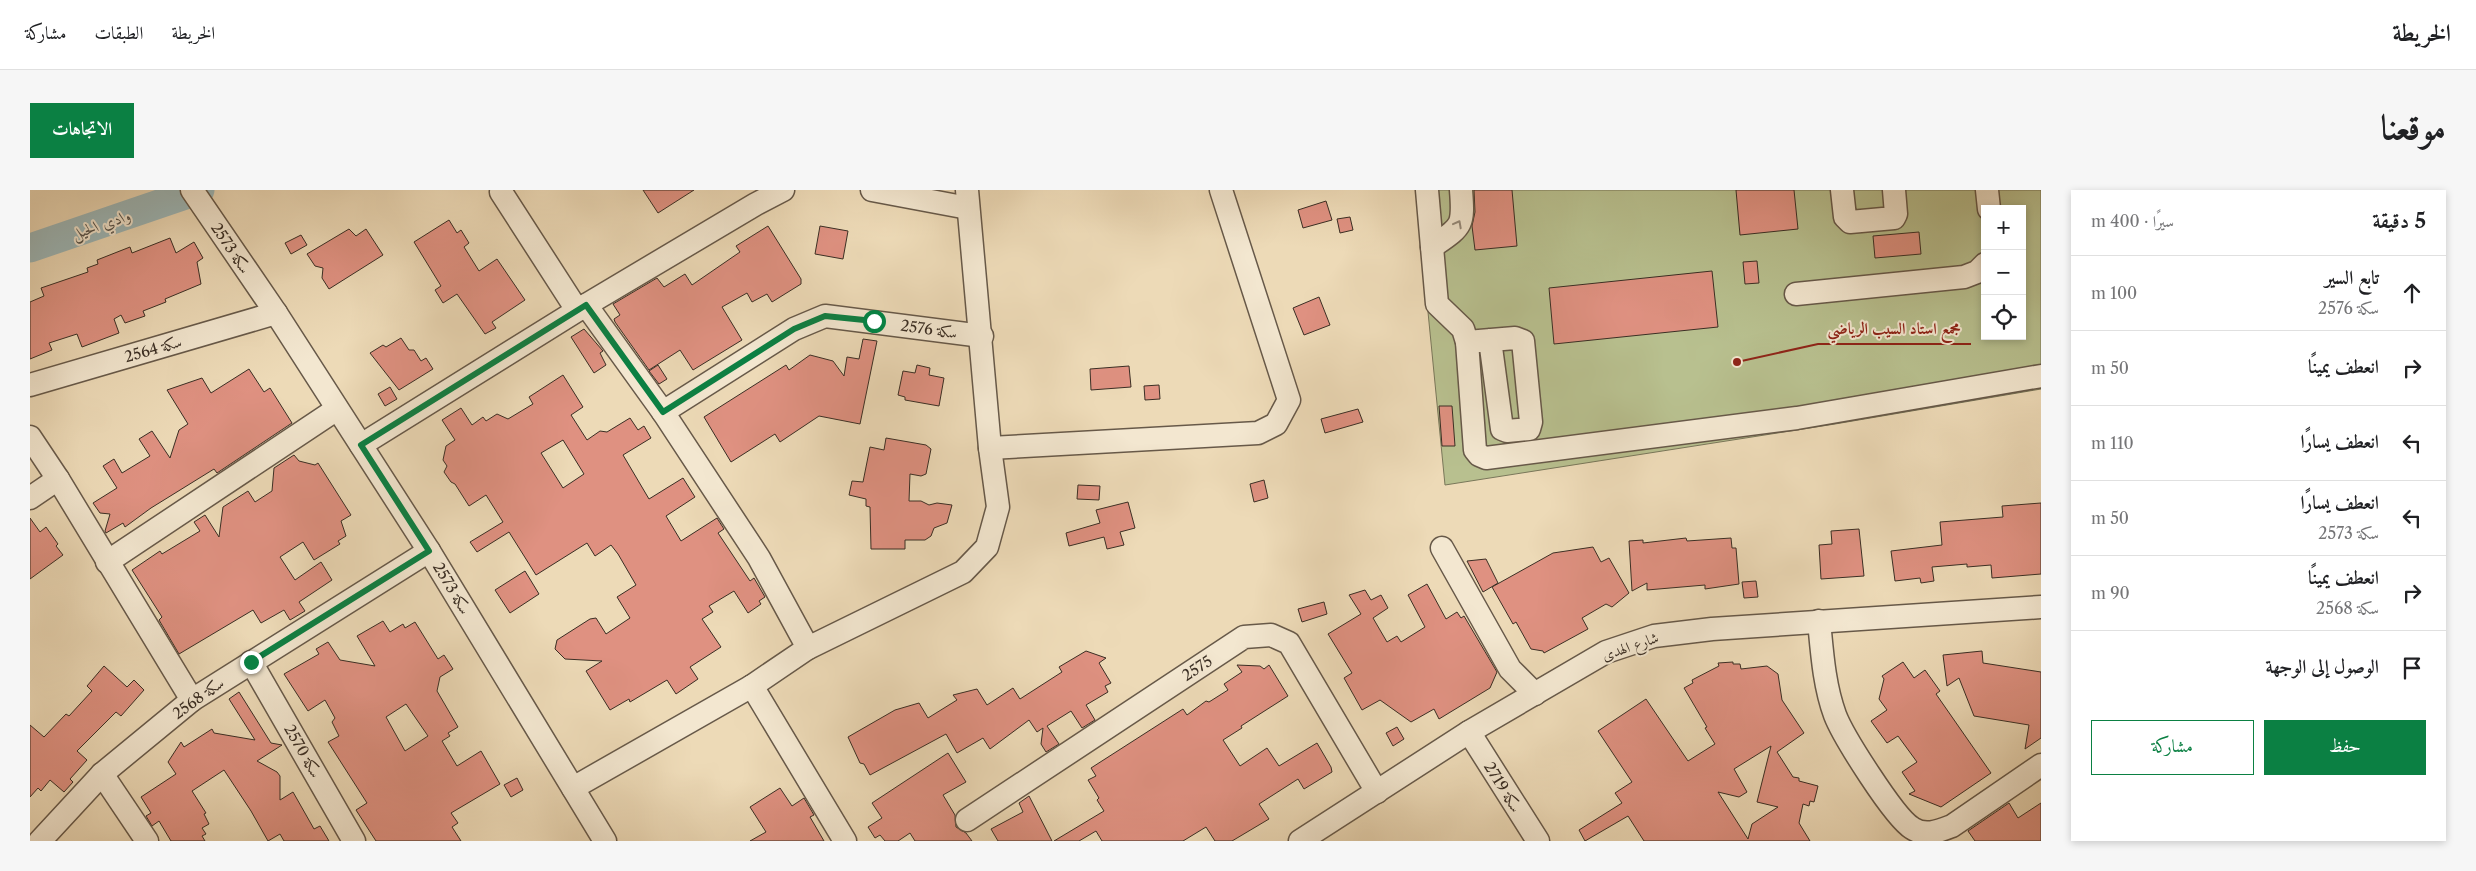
<!DOCTYPE html>
<html lang="ar">
<meta charset="utf-8">
<style>
:root{--surface:#fff;--page:#f6f6f6;--text:#202124;--muted:#757577;--line:#e0e0e0;--accent:#0b8043}
body{margin:0;font-family:"Libre Caslon Text",Amiri,serif;background:var(--page);color:var(--text);direction:rtl}
.controls{position:absolute;right:15px;top:15px;display:grid;overflow:hidden;border-radius:0px;box-shadow:0 2px 8px #0003}
.controls button{width:45px;height:45px;display:grid;place-items:center;padding:0;border:0;border-bottom:1px solid var(--line);background:var(--surface);color:var(--text);font:25px sans-serif}
.stop{position:absolute;width:15px;height:15px;margin:-11px;border:4px solid #0b8043;border-radius:50%;background:#fff}
.stop.end{background:#0b8043;border-color:#fff;box-shadow:0 1px 5px #0008}
.list{margin:0;padding:0;list-style:none}
h2{display:flex;justify-content:space-between;align-items:center;height:65px;margin:0;padding:0 20px;font-size:21px}
h2 small{font-size:16px;font-weight:400;color:var(--muted)}
.list li{display:grid;grid-template-columns:32px 1fr auto;gap:15px;align-items:center;box-sizing:border-box;height:75px;padding:0 20px;border-top:1px solid var(--line)}
.list b{display:block;font-size:19px;white-space:nowrap}
.list p{margin:0;font-size:16px;white-space:nowrap;color:var(--muted)}
.list em{font-size:16px;font-style:normal;color:var(--muted)}
.actions{display:flex;gap:10px;padding:15px 20px}
.actions a{flex:1;padding:11px 0;border:1px solid var(--accent);border-radius:0px;text-align:center;font-size:18px;color:var(--accent)}
.actions .main{background:var(--accent);color:#fff}
.icon{flex:none;width:28px;height:28px;fill:none;stroke:currentColor;stroke-width:2;stroke-linecap:round;stroke-linejoin:round}
.map{position:relative;flex:none;width:2011px;height:651px;overflow:hidden;direction:ltr;border-radius:0px}
header{display:flex;align-items:center;gap:30px;box-sizing:border-box;height:70px;padding:0 25px;background:var(--surface);border-bottom:1px solid var(--line)}
header strong{font-size:24px}
nav{display:flex;gap:28px;margin-inline-start:auto;font-size:18px}
.intro{display:flex;align-items:center;justify-content:space-between;box-sizing:border-box;height:120px;padding:0 30px}
h1{margin:0;font-size:35px}
.button{padding:12px 22px;border-radius:0px;background:var(--accent);color:#fff;font-size:18px;font-weight:700}
main{display:flex;gap:30px;padding:0 30px}
aside{flex:1;background:var(--surface);border-radius:0px;box-shadow:0 2px 8px #0003}
.map>svg:first-child{display:block}
.green{fill:#b8c08f;stroke:#79775a;fill-rule:evenodd}
.lines{fill:none;stroke-linecap:round;stroke-linejoin:round}
.river{stroke:#9db8b9;stroke-width:29}
.building{fill:#df9181;stroke:#3a2e24;fill-rule:evenodd}
.minor-casing{stroke:#675949;stroke-width:25}
.minor{stroke:#f3e7d0;stroke-width:22}
.oneway{stroke:#968a7a}
.route{stroke:#0b8043;stroke-width:6}
.labels{text-anchor:middle;dominant-baseline:central;stroke-width:4;stroke-linejoin:round;paint-order:stroke}
.street-label{font-size:15px;fill:#3a2e24;stroke:#f3e7d0}
.water-label{font-size:16px;font-style:italic;fill:#535049;stroke:#f3e7d0}
.leader{fill:none;stroke:#8f2418;stroke-width:2}
.callout-dot{fill:#8f2418;stroke:#f3e7d0;stroke-width:2}
.callout-label{font-size:16px;text-anchor:middle;font-weight:bold;fill:#8f2418;stroke:#f3e7d0;stroke-width:4;stroke-linejoin:round;paint-order:stroke}
</style>
<header>
<strong>الخريطة</strong>
<nav><a>الخريطة</a><a>الطبقات</a><a>مشاركة</a></nav>
</header>
<div class="intro"><h1>موقعنا</h1><a class="button">الاتجاهات</a></div>
<main>
<aside>
<h2>5 دقيقة<small>سيرًا · 400 m</small></h2>
<ul class="list">
<li><svg class="icon" aria-label="ahead" viewBox="0 0 24 24"><path d="M12 20V5M6 11l6-6 6 6"/></svg><div><b>تابع السير</b><p>سكة 2576</p></div><em>100 m</em></li>
<li><svg class="icon" aria-label="right" viewBox="0 0 24 24"><path d="M7 20v-9h11M14 6l5 5-5 5"/></svg><div><b>انعطف يمينًا</b></div><em>50 m</em></li>
<li><svg class="icon" aria-label="left" viewBox="0 0 24 24"><path d="M17 20v-9H6M10 6l-5 5 5 5"/></svg><div><b>انعطف يسارًا</b></div><em>110 m</em></li>
<li><svg class="icon" aria-label="left" viewBox="0 0 24 24"><path d="M17 20v-9H6M10 6l-5 5 5 5"/></svg><div><b>انعطف يسارًا</b><p>سكة 2573</p></div><em>50 m</em></li>
<li><svg class="icon" aria-label="right" viewBox="0 0 24 24"><path d="M7 20v-9h11M14 6l5 5-5 5"/></svg><div><b>انعطف يمينًا</b><p>سكة 2568</p></div><em>90 m</em></li>
<li><svg class="icon" aria-label="arrive" viewBox="0 0 24 24"><path d="M6 21V4h12l-3 4 3 4H6"/></svg><div><b>الوصول إلى الوجهة</b></div></li>
</ul>
<div class="actions"><a class="main">حفظ</a><a>مشاركة</a></div>
</aside>
<div class="map">
<svg width="2011" height="651" viewBox="0 0 2011 651">
<rect width="100%" height="100%" fill="#eddab7"/>
<filter id="stains"><feTurbulence type="fractalNoise" baseFrequency=".004" numOctaves="4"/><feColorMatrix values="0 0 0 0 .2 0 0 0 0 .09 0 0 0 0 .02 0 0 0 .5 -.17"/></filter>
<radialGradient id="worn" r=".72"><stop offset=".6" stop-color="#630" stop-opacity="0"/><stop offset="1" stop-color="#630" stop-opacity=".3"/></radialGradient>
<path class="green" d="M1386,0H2011V199L1805,234L1415,295ZM1955,19H1992V146H1955Z"/>
<g class="lines">
<polyline class="river" points="0,58 170,0"/>
</g>
<g class="building">
<polygon points="613,0 664,0 628,23"/>
<polygon points="1444,0 1482,0 1487,56 1445,60 1442,36 1445,22"/>
<polygon points="1706,0 1764,0 1768,39 1710,45"/>
<polygon points="1296,11 1302,30 1273,38 1268,20"/>
<polygon points="1320,27 1323,40 1310,43 1307,29"/>
<polygon points="419,30 427,43 431,40 439,53 434,57 449,81 467,69 495,110 462,132 466,138 455,144 427,104 413,113 405,100 411,96 384,52"/>
<polygon points="738,36 771,89 771,94 742,112 737,104 722,112 717,103 692,117 712,150 663,180 650,160 619,180 585,132 584,129 590,125 583,114 627,88 634,97 655,84 662,95 710,62 706,56"/>
<polygon points="790,36 818,41 813,69 785,64"/>
<polygon points="319,39 326,46 336,39 353,65 299,99 292,88 293,78 285,76 277,64"/>
<polygon points="1889,42 1891,64 1845,68 1843,46"/>
<polygon points="271,45 277,55 261,64 255,53"/>
<polygon points="140,48 146,63 164,52 173,68 167,72 171,94 135,109 136,112 113,121 115,126 95,133 91,125 84,129 89,143 52,157 47,144 19,153 22,160 0,169 0,112 14,106 11,98 58,82 57,78 68,74 67,70 100,57 102,63"/>
<polygon points="1727,71 1729,93 1715,94 1713,72"/>
<polygon points="1682,81 1688,137 1524,154 1519,98"/>
<polygon points="1289,107 1300,135 1274,145 1263,118"/>
<polygon points="554,139 573,161 570,163 576,175 564,183 541,147"/>
<polygon points="371,148 379,160 384,160 391,171 396,168 403,179 369,200 340,163 353,155 356,157"/>
<polygon points="833,149 847,151 830,234 789,226 750,252 745,244 701,272 674,227 756,175 759,180 780,165 803,171 814,186 817,167 829,169"/>
<polygon points="628,175 637,189 629,194 619,181"/>
<polygon points="887,175 900,178 899,185 914,188 909,216 875,210 875,207 868,205 873,181 885,183"/>
<polygon points="1099,176 1101,197 1061,200 1060,179"/>
<polygon points="219,179 234,202 240,198 262,233 187,283 184,279 121,318 95,337 93,333 76,343 75,341 80,324 70,323 63,313 87,298 73,276 84,269 92,283 120,266 109,249 122,241 140,268 149,240 158,234 137,200 172,188 181,203"/>
<path d="M533,185L553,217L541,225L557,250L570,241L577,242L600,228L608,240L614,236L621,248L593,265L619,309L653,288L665,307L636,326L651,351L687,328L694,339L688,343L720,391L724,388L735,407L729,411L731,414L718,423L704,401L679,416L683,422L672,429L691,457L660,477L668,489L646,504L637,490L600,512L599,509L580,520L556,481L572,471L535,469L525,459L527,450L560,429L566,428L576,444L600,428L587,407L606,395L588,364L581,355L565,366L557,353L506,385L479,342L447,362L440,352L473,332L456,305L439,316L425,294L421,292L414,282L417,276L413,270L416,256L425,250L412,230L431,218L442,235L453,227L456,231L467,224L478,229L503,214L499,207ZM533,250L554,284L533,298L511,263Z"/>
<polygon points="1129,195 1130,209 1115,210 1114,196"/>
<polygon points="360,197 367,209 355,216 348,204"/>
<polygon points="1409,216 1422,216 1425,256 1412,256"/>
<polygon points="1328,219 1333,232 1295,243 1291,229"/>
<polygon points="856,248 896,255 901,259 896,284 891,286 880,284 879,311 891,311 899,315 907,313 922,315 917,333 904,338 901,346 895,350 875,350 875,359 841,359 840,317 836,316 836,309 819,305 822,291 833,292 840,257 854,260"/>
<polygon points="264,265 269,271 285,275 288,273 321,325 311,331 316,346 308,351 310,354 284,370 273,352 250,367 265,390 291,372 302,390 269,412 275,421 260,430 254,420 231,433 223,420 149,464 129,430 132,427 102,380 130,361 132,364 170,341 164,332 175,325 189,347 193,317 218,301 225,312 242,301 244,278"/>
<polygon points="1234,290 1238,308 1224,312 1220,294"/>
<polygon points="1048,295 1070,296 1069,310 1047,309"/>
<polygon points="1098,312 1105,338 1090,342 1094,355 1077,359 1074,347 1039,356 1036,343 1070,333 1066,320"/>
<polygon points="2011,313 2011,384 1962,388 1961,375 1937,377 1937,374 1902,377 1904,391 1891,393 1890,388 1865,391 1861,361 1912,355 1910,332 1973,327 1972,316"/>
<polygon points="0,328 10,342 16,337 28,354 26,356 33,365 0,389"/>
<polygon points="1829,339 1834,386 1791,389 1789,355 1802,354 1801,341"/>
<polygon points="1656,348 1657,351 1701,348 1702,358 1706,358 1709,394 1675,399 1675,395 1617,400 1617,393 1602,401 1599,351 1613,350 1613,353"/>
<polygon points="1563,357 1571,372 1579,368 1599,403 1582,417 1576,414 1552,428 1558,439 1514,463 1513,461 1501,459 1486,432 1483,434 1462,397 1523,363"/>
<polygon points="1456,369 1468,393 1453,402 1437,371"/>
<polygon points="495,381 509,404 480,423 465,400"/>
<polygon points="1726,391 1728,407 1714,408 1712,392"/>
<polygon points="1397,394 1416,429 1427,422 1431,428 1434,426 1467,482 1460,498 1409,529 1404,519 1381,532 1350,510 1332,520 1314,488 1322,483 1298,444 1331,424 1319,405 1335,400 1341,410 1351,405 1358,418 1343,428 1357,452 1367,446 1371,452 1395,437 1378,405"/>
<polygon points="1294,412 1297,424 1272,432 1268,419"/>
<path d="M353,431L360,442L373,434L375,438L385,432L408,469L414,465L423,479L410,487L407,501L428,537L418,543L420,546L412,551L427,576L451,561L470,594L421,623L428,633L422,637L431,651H346L326,620L337,613L298,552L309,546L302,532L305,528L295,510L278,521L254,484L289,464L286,459L298,452L310,470L345,476L327,446ZM376,514L398,546L375,561L356,527Z"/>
<polygon points="1056,461 1076,468 1069,473 1081,493 1075,496 1078,502 1056,515 1065,530 1052,538 1041,521 1017,536 1029,554 1016,562 1011,554 1013,538 1007,542 999,530 960,559 953,548 927,563 916,544 840,585 834,574 830,573 818,547 865,520 889,513 898,528 927,510 923,505 947,499 957,515 983,498 990,509 1032,482 1029,477"/>
<polygon points="1952,461 1953,473 2011,482 2011,548 1995,559 1999,535 1944,526 1929,488 1917,496 1913,465"/>
<path d="M1703,472V474H1710L1711,479L1737,476L1748,484L1752,510L1774,543L1747,562L1763,587L1769,588V591L1788,596L1784,612L1780,611L1779,616L1773,614L1769,633L1780,651H1614L1598,626L1555,651L1549,640L1592,613L1585,603L1602,592L1568,541L1616,509L1658,571L1685,554L1675,538L1677,537L1654,498L1663,493L1662,490L1689,476L1688,473ZM1741,556L1727,612L1748,617L1722,634L1718,649L1688,602L1709,607L1717,602L1704,579Z"/>
<polygon points="1873,472 1884,488 1895,480 1910,501 1906,504 1961,583 1911,617 1879,604 1885,601 1872,582 1887,572 1868,546 1857,553 1841,531 1857,520 1849,509 1854,489 1852,486"/>
<polygon points="1207,475 1230,476 1234,479 1239,475 1258,506 1211,536 1212,538 1193,550 1210,576 1237,558 1249,576 1287,553 1301,577 1302,582 1274,599 1268,589 1229,614 1239,629 1202,651 1185,651 1176,637 1153,651 1072,651 1066,641 1049,651 1024,651 1074,621 1067,610 1069,608 1058,590 1066,586 1061,578 1153,519 1157,525 1176,511 1179,512 1198,500 1194,494 1212,482"/>
<polygon points="74,476 97,497 104,490 114,500 91,526 86,522 47,561 57,570 40,589 43,592 34,602 20,590 11,601 8,598 0,607 0,535 14,547 36,524 39,526 62,501 57,496"/>
<polygon points="209,502 241,553 252,555 227,571 247,582 250,586 250,610 263,602 284,639 290,636 299,651 254,651 250,644 238,651 221,621 194,580 162,601 176,623 174,624 179,634 172,638 176,644 172,646 175,651 141,651 129,631 122,636 116,626 121,623 111,607 146,584 138,572 151,552 154,557 182,539 184,543 225,550 199,509"/>
<polygon points="1367,537 1374,549 1363,556 1356,543"/>
<polygon points="918,563 936,592 913,605 925,625 926,637 936,643 942,651 885,651 880,643 868,651 855,651 850,645 845,648 838,637 852,628 842,613"/>
<polygon points="487,588 493,600 481,607 474,595"/>
<polygon points="750,598 762,616 774,608 784,625 780,627 794,651 720,651 736,642 720,617"/>
<polygon points="999,606 1022,651 968,651 961,639 993,622 989,613"/>
<polygon points="1979,613 1988,628 2011,613 2011,651 1945,651 1938,641"/>
</g>
<g class="lines">
<g class="minor-casing">
<g id="minor">
<polyline points="162,0 246,123 399,361 575,651"/>
<polyline points="842,0 938,18"/>
<polyline points="1397,0 1407,114 1433,139 1437,152 1445,260 1449,265 1456,268 1767,228 2011,186"/>
<polyline points="1812,0 1815,27 1820,32 1864,28 1866,24 1864,0"/>
<polyline points="1957,0 1959,19"/>
<polyline points="471,2 547,120"/>
<path d="M1402,57C1432,36 1434,37 1431,0"/>
<polyline points="1766,104 1934,87 1947,82 1955,74"/>
<polyline points="1437,152 1485,148 1493,151 1501,232 1499,239 1477,241 1472,239 1460,150"/>
<polyline points="0,195 246,123"/>
<polyline points="633,222 764,139 795,126 952,146"/>
<polyline points="0,247 28,289 162,510"/>
<polyline points="331,255 556,115 726,14 753,0"/>
<polyline points="960,258 1228,243 1246,234 1259,210 1191,0"/>
<polyline points="0,308 28,289"/>
<polyline points="1412,358 1480,479 1505,504"/>
<polyline points="77,372 307,219"/>
<path d="M1789,431C1792,462 1794,495 1805,525C1813,546 1864,627 1882,638C1895,647 1909,641 1922,636L2011,575"/>
<polyline points="778,458 933,382 957,357 968,317 960,258 937,0"/>
<polyline points="221,472 324,651"/>
<polyline points="722,496 815,651"/>
<polyline points="1439,542 1508,651"/>
<polyline points="72,584 117,651"/>
<polyline points="543,598 722,496 778,458 729,368 633,222 556,115"/>
<polyline points="937,630 1214,447 1241,445 1259,453 1347,602"/>
<polyline points="10,651 72,584 162,510 399,361"/>
<polyline points="1270,651 1439,542 1576,462 1624,446 1682,439 2011,417"/>
</g>
</g>
<use href="#minor" class="minor"/>
</g>
<defs><path id="oneway-chevron" d="M-2-3.5L2.5 0L-2 3.5" fill="none" stroke-width="1.6" stroke-linecap="round" stroke-linejoin="round" transform="scale(1.25)"/></defs>
<use class="oneway" href="#oneway-chevron" transform="translate(1428 34) rotate(-62)"/>
<g class="lines">
<polyline class="route" points="221,472 399,361 331,255 556,115 633,222 764,139 795,126 844,131"/>
</g>
<g class="labels">
<g class="street-label">
<text transform="translate(201 58) rotate(56)">سكة 2573</text>
<text transform="translate(899 139) rotate(8)">سكة 2576</text>
<text transform="translate(123 159) rotate(-16)">سكة 2564</text>
<text transform="translate(422 398) rotate(59)">سكة 2573</text>
<text transform="translate(1600 456) rotate(-19)">شارع الهدى</text>
<text transform="translate(1167 478) rotate(-33)">2575</text>
<text transform="translate(168 508) rotate(-36)">سكة 2568</text>
<text transform="translate(273 561) rotate(60)">سكة 2570</text>
<text transform="translate(1473 597) rotate(58)">سكة 2719</text>
</g>
<g class="water-label">
<text transform="translate(71 34) rotate(-19)">وادي الحيل</text>
</g>
</g>
<path class="leader" d="M1707 172L1788 154H1941"/>
<circle class="callout-dot" cx="1707" cy="172" r="5"/>
<g class="callout-label">
<text x="1864" y="144">مجمع استاد السيب الرياضي</text>
</g>
<rect width="100%" height="100%" filter="url(#stains)"/>
<rect width="100%" height="100%" fill="url(#worn)"/>
</svg>
<div class="controls">
<button>+</button>
<button>−</button>
<button><svg class="icon" aria-label="locate" viewBox="0 0 24 24"><circle cx="12" cy="12" r="6"/><path d="M12 2v4M12 18v4M2 12h4M18 12h4"/></svg></button>
</div>
<div class="stop" style="left:844px;top:131px"></div>
<div class="stop end" style="left:221px;top:472px"></div>
</div>
</main>
